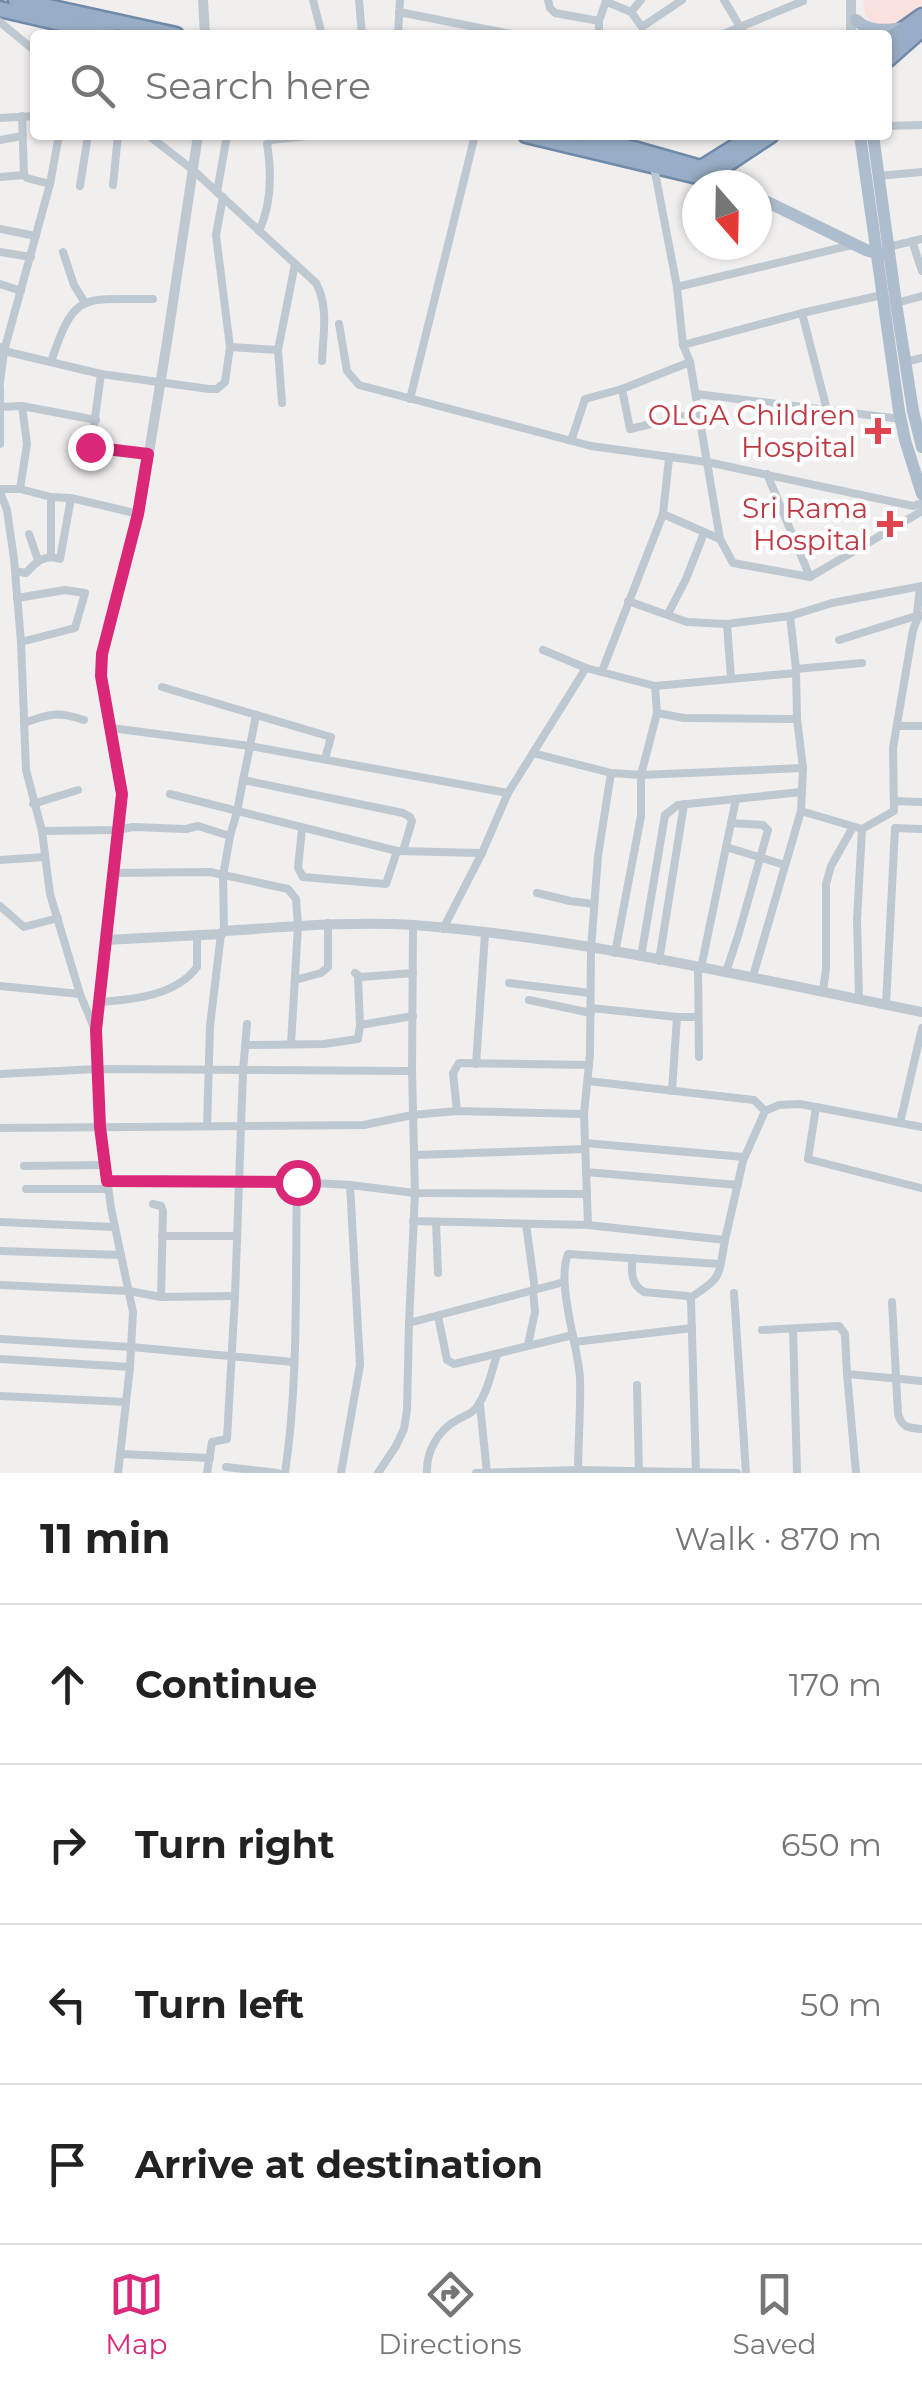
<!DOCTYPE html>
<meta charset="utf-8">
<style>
:root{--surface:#fff;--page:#f6f6f6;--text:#222;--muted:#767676;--line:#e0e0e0;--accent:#db2777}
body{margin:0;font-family:Montserrat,sans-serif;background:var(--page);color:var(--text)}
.compass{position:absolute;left:682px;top:170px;width:90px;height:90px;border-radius:50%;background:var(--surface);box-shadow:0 2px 8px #0004;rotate:160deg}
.stop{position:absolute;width:30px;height:30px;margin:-22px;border:8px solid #db2777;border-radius:50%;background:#fff}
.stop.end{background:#db2777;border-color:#fff;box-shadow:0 2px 10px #0008}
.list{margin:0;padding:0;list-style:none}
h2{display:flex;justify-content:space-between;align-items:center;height:130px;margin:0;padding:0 40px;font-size:42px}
h2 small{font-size:32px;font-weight:400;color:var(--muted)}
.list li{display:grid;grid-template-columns:65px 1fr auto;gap:30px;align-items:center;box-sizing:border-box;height:160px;padding:0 40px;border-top:2px solid var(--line)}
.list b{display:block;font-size:38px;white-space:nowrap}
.list em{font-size:32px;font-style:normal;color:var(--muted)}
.icon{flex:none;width:55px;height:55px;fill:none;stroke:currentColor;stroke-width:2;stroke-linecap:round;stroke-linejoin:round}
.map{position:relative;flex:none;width:922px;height:1473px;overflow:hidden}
.search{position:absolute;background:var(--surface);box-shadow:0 2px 8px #0004;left:30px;right:30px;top:30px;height:110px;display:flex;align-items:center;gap:25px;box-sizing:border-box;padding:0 35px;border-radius:10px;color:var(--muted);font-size:38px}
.sheet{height:770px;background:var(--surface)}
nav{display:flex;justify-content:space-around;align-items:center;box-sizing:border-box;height:140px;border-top:2px solid var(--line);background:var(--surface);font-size:28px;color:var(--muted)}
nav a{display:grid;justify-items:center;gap:5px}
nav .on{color:var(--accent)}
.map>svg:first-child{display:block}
.medical{fill:#fbe1de}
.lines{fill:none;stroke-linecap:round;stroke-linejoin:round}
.trunk-casing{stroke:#708aaa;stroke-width:19}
.minor{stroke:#bec8d1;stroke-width:8}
.tertiary{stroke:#bec8d1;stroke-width:10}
.primary{stroke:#adbdce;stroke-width:12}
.trunk{stroke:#99aec6;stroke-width:14}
.route{stroke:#db2777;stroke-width:12}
.health-dot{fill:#e0444e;stroke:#fff;stroke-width:4}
.labels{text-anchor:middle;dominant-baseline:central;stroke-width:9;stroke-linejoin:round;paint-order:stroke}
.health-label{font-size:28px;fill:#be3a42;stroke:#fff;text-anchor:end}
</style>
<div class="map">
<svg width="922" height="1473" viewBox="0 0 922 1473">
<rect width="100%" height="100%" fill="#f1eeee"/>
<polygon class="medical" points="863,0 922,0 922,4 894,27 872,26 865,14"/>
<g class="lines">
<g class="trunk-casing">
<g id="trunk">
<polyline points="16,0 176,35"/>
<polyline points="0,9 112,35"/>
<polyline points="887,41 922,16"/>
<polyline points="887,60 922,29"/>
<polyline points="526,135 706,178 771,135"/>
<polyline points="584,135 704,169"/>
<polyline points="698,170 754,135"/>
</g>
</g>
<g class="minor">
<polyline points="313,0 322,35"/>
<polyline points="359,0 362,35"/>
<polyline points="548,0 550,8 555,13 599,21"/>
<polyline points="724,0 745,35"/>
<polyline points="607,2 631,12 642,27 682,0"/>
<polyline points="399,12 516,35"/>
<polyline points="631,12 641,0"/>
<polyline points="0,22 35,51"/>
<polyline points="398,35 400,0"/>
<polyline points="599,35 599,21 606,1"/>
<polyline points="721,35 803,1"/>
<polyline points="0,118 35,116"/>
<polyline points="887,126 922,125"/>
<path d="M148,135L193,170L316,283C329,307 323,335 322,361"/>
<polyline points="0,140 22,136"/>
<polyline points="654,167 677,287 683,345"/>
<polyline points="24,175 27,178 50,184"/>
<polyline points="878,176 922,172"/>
<polyline points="0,177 24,175 22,116"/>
<polyline points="113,185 118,135"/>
<polyline points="80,186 88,135"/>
<polyline points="217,192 227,135"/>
<polyline points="223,197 216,235 230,347 278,350 295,264"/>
<polyline points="0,229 36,236"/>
<path d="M259,231C272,203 272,174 267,144L271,140L317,135"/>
<polyline points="912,241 922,271"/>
<polyline points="888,247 922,239"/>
<polyline points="0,252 31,257"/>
<polyline points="63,252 74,285 85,303"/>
<polyline points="0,284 21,291"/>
<polyline points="677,287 852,245"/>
<polyline points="896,303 922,296"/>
<polyline points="802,313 827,410"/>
<polyline points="339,324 347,371 359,385 591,446 707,462 913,506 922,503"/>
<polyline points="0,347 4,351 101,374 209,389 217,389 225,382 230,347"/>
<polyline points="278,350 282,403"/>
<path d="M51,362C75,289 83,300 153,299"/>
<polyline points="905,362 922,358"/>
<polyline points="101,374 91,447 148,454"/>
<polyline points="0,383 4,351 50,184 59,135"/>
<polyline points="0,388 0,444"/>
<polyline points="622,389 630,429 698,413"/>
<polyline points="696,394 901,419"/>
<polyline points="410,399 475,135"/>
<polyline points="0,407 22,406 96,420"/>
<polyline points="571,441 585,399 622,389 690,362"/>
<polyline points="669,458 663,514 720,539 733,563 810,577 922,511"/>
<polyline points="767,474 810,577"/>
<polyline points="0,489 20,489 51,497 71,498 139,514"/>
<polyline points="20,489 27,444 22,406"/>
<polyline points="0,492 7,510 14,559 21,642 26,770 42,831 50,894 80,994 95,1030"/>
<polyline points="29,534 38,560"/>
<polyline points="720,539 690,362 683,345 802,313 882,295"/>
<polyline points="51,556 51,497"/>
<path d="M15,571L26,573C37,561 44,554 60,559L71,498"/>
<polyline points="17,598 65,590 85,593 75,628 21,642"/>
<polyline points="628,601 687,622 727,624 790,616 832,603 922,586"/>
<polyline points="668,614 686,579 704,533"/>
<polyline points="790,616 796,669 797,719 803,768 801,811 862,829 894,811 893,748 913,630 919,615 917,614 920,587"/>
<polyline points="727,624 731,678"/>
<polyline points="839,640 919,615"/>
<polyline points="543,650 586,668 655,686 796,673"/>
<polyline points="796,669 862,663"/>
<polyline points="602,671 663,514"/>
<polyline points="162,687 331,737 325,759"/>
<polyline points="657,713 684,718 797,719"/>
<path d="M24,723C49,714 57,711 84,720"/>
<polyline points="898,726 922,726"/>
<polyline points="111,728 250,746 256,715"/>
<polyline points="533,753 611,773 641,775 657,713 655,686"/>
<polyline points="243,780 250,746 508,793"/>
<polyline points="170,794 397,851 482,853"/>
<polyline points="894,801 922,802"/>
<polyline points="33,804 78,790"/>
<polyline points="302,829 298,868 303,877 386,884 397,851"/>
<polyline points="42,831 117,830 133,827 186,829 198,826 230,836 223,876 224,931"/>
<polyline points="230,836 237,812 243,780 403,813 410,817 412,821 403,851"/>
<polyline points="726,847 785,865"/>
<polyline points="0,860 45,857"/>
<polyline points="113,873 210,872 288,889 296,899 298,926 291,1044"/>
<polyline points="537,893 570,901 594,904"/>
<polyline points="0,906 24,927 58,918"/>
<polyline points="443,929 482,853 508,793 586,668"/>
<polyline points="105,940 95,1030 100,1127 111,1208 133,1312 130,1367 118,1473"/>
<polyline points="615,953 641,816 641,775 803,768"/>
<polyline points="641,957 665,815 678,805 801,792"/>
<polyline points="659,961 684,804"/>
<polyline points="698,967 699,1057"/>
<polyline points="701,968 736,799"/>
<polyline points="726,972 738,936 768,830 763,825 731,823"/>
<polyline points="355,973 361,977 413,973"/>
<polyline points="753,976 801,811"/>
<polyline points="295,980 321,973 328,967 328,923"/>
<polyline points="509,983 590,993"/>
<polyline points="0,986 80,994"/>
<polyline points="823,991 826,969 826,884 831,866 853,827"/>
<polyline points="859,998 857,920 862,829"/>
<polyline points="529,1000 591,1013"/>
<path d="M98,1002C131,1000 176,996 197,967V935"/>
<polyline points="886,1005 895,828 922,829"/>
<polyline points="591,1008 677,1017 698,1017"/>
<polyline points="360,1025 413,1016"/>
<polyline points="246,1045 324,1044 358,1039 360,1025 358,977"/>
<polyline points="476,1064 485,934"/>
<polyline points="0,1074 97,1069 412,1071"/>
<polyline points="588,1081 754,1100 765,1111 779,1105 800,1104 922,1127"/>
<polyline points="672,1091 677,1017"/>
<polyline points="816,1107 808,1159 921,1188"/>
<polyline points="457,1111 453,1073 459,1063 589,1065"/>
<polyline points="900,1123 922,1028"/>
<polyline points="207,1126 210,1026 221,934"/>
<polyline points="0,1128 364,1125 412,1115 457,1111 584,1114"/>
<polyline points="585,1143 744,1157"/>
<polyline points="416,1155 585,1149"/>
<polyline points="24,1166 105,1165"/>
<polyline points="586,1172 738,1185"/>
<polyline points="107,1181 297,1182 350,1185 415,1193 587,1194"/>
<polyline points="26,1189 108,1189"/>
<polyline points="153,1204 161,1206 163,1211 161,1297"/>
<polyline points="413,1221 588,1225 584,1114 590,1054 591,949 598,856 611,773"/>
<polyline points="0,1222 115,1227"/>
<polyline points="436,1222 438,1273"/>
<polyline points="526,1224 535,1290"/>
<polyline points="588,1225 725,1240 743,1161 765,1111"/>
<polyline points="162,1236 236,1236"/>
<polyline points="0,1251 121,1255"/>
<path d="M632,1258C632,1272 630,1284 644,1292L688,1296L691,1300L696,1473"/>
<polyline points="0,1285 129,1291 161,1297 235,1296"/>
<polyline points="734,1293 746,1473"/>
<path d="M690,1298C723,1277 718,1277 725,1240"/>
<path d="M892,1302L898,1414C902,1428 909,1428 922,1429"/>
<polyline points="438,1316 447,1360 454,1364 573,1335"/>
<polyline points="409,1323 564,1282"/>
<polyline points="793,1329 797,1473"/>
<polyline points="762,1330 839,1326 845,1334 847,1374"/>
<polyline points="0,1339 131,1347 293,1362"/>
<polyline points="574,1342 692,1328"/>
<polyline points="528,1345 535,1312 533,1290"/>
<polyline points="0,1359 130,1367"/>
<polyline points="637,1385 639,1473"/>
<polyline points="0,1396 126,1402"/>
<polyline points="480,1405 487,1473"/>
<polyline points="120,1454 210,1458"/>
<polyline points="226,1467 278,1473"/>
<polyline points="207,1473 212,1442 227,1439 235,1296 243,1071 247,1024"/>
<path d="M285,1473C299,1378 295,1278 297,1182"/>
<polyline points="341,1473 360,1365 350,1185"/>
<polyline points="378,1473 396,1446 404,1429 407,1410 409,1323 415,1193 412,1071 413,925"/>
<path d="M427,1473C426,1452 438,1430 457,1420C464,1416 472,1414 477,1407C488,1391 491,1373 497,1355"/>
<polyline points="476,1473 578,1470 737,1473"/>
<path d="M578,1473C578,1442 581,1410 580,1378C578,1345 556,1284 568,1254L720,1264"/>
<polyline points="856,1473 847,1374 922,1381"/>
</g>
<g class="tertiary">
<polyline points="203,0 205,35"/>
<polyline points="851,0 851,35"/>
<path d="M198,135L167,342L139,514L103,654L101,676L122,794L105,940L221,934L224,931C288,927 350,921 414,925C583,938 756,979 922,1012"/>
</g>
<g class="primary">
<path d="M856,20C870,33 887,30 904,28"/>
<polyline points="860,135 899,411 905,440 922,494"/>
<polyline points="873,135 896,303 913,411 922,447"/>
<polyline points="712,172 748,185"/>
<polyline points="757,197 866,250 882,255"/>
</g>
<use href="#trunk" class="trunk"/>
</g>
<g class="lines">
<polyline class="route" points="90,447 148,454 138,514 102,654 101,676 122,794 96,1030 100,1127 107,1181 297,1182"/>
</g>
<g class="health-dot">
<path d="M873 416h10v10h10v10h-10v10h-10v-10h-10v-10h10z"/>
<path d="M885 509h10v10h10v10h-10v10h-10v-10h-10v-10h10z"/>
</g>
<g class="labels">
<g class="health-label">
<text x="856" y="415">OLGA Children<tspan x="856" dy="32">Hospital</tspan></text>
<text x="868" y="508">Sri Rama<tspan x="868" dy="32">Hospital</tspan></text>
</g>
</g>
</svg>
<svg class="compass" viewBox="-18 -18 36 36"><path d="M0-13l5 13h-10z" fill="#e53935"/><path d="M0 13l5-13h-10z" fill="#767676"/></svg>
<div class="stop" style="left:297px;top:1182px"></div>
<div class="stop end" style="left:90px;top:447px"></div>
<div class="search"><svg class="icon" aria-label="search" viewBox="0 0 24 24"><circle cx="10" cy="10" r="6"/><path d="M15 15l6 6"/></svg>Search here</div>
</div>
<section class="sheet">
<h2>11 min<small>Walk · 870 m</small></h2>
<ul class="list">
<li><svg class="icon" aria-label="ahead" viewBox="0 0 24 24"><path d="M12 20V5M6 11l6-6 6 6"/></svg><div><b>Continue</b></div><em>170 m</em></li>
<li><svg class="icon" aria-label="right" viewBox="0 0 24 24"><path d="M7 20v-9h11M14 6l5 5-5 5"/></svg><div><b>Turn right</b></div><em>650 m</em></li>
<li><svg class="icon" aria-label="left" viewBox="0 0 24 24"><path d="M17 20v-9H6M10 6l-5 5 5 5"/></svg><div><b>Turn left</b></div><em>50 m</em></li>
<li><svg class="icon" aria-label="arrive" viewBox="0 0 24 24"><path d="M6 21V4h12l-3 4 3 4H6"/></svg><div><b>Arrive at destination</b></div></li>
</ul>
</section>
<nav>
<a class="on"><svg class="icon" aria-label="map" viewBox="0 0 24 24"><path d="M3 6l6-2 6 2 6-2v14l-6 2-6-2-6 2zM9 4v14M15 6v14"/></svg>Map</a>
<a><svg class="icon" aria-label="directions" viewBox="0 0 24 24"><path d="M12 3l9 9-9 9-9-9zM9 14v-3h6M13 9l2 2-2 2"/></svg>Directions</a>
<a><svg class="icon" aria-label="saved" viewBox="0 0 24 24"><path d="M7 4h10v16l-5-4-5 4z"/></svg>Saved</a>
</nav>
